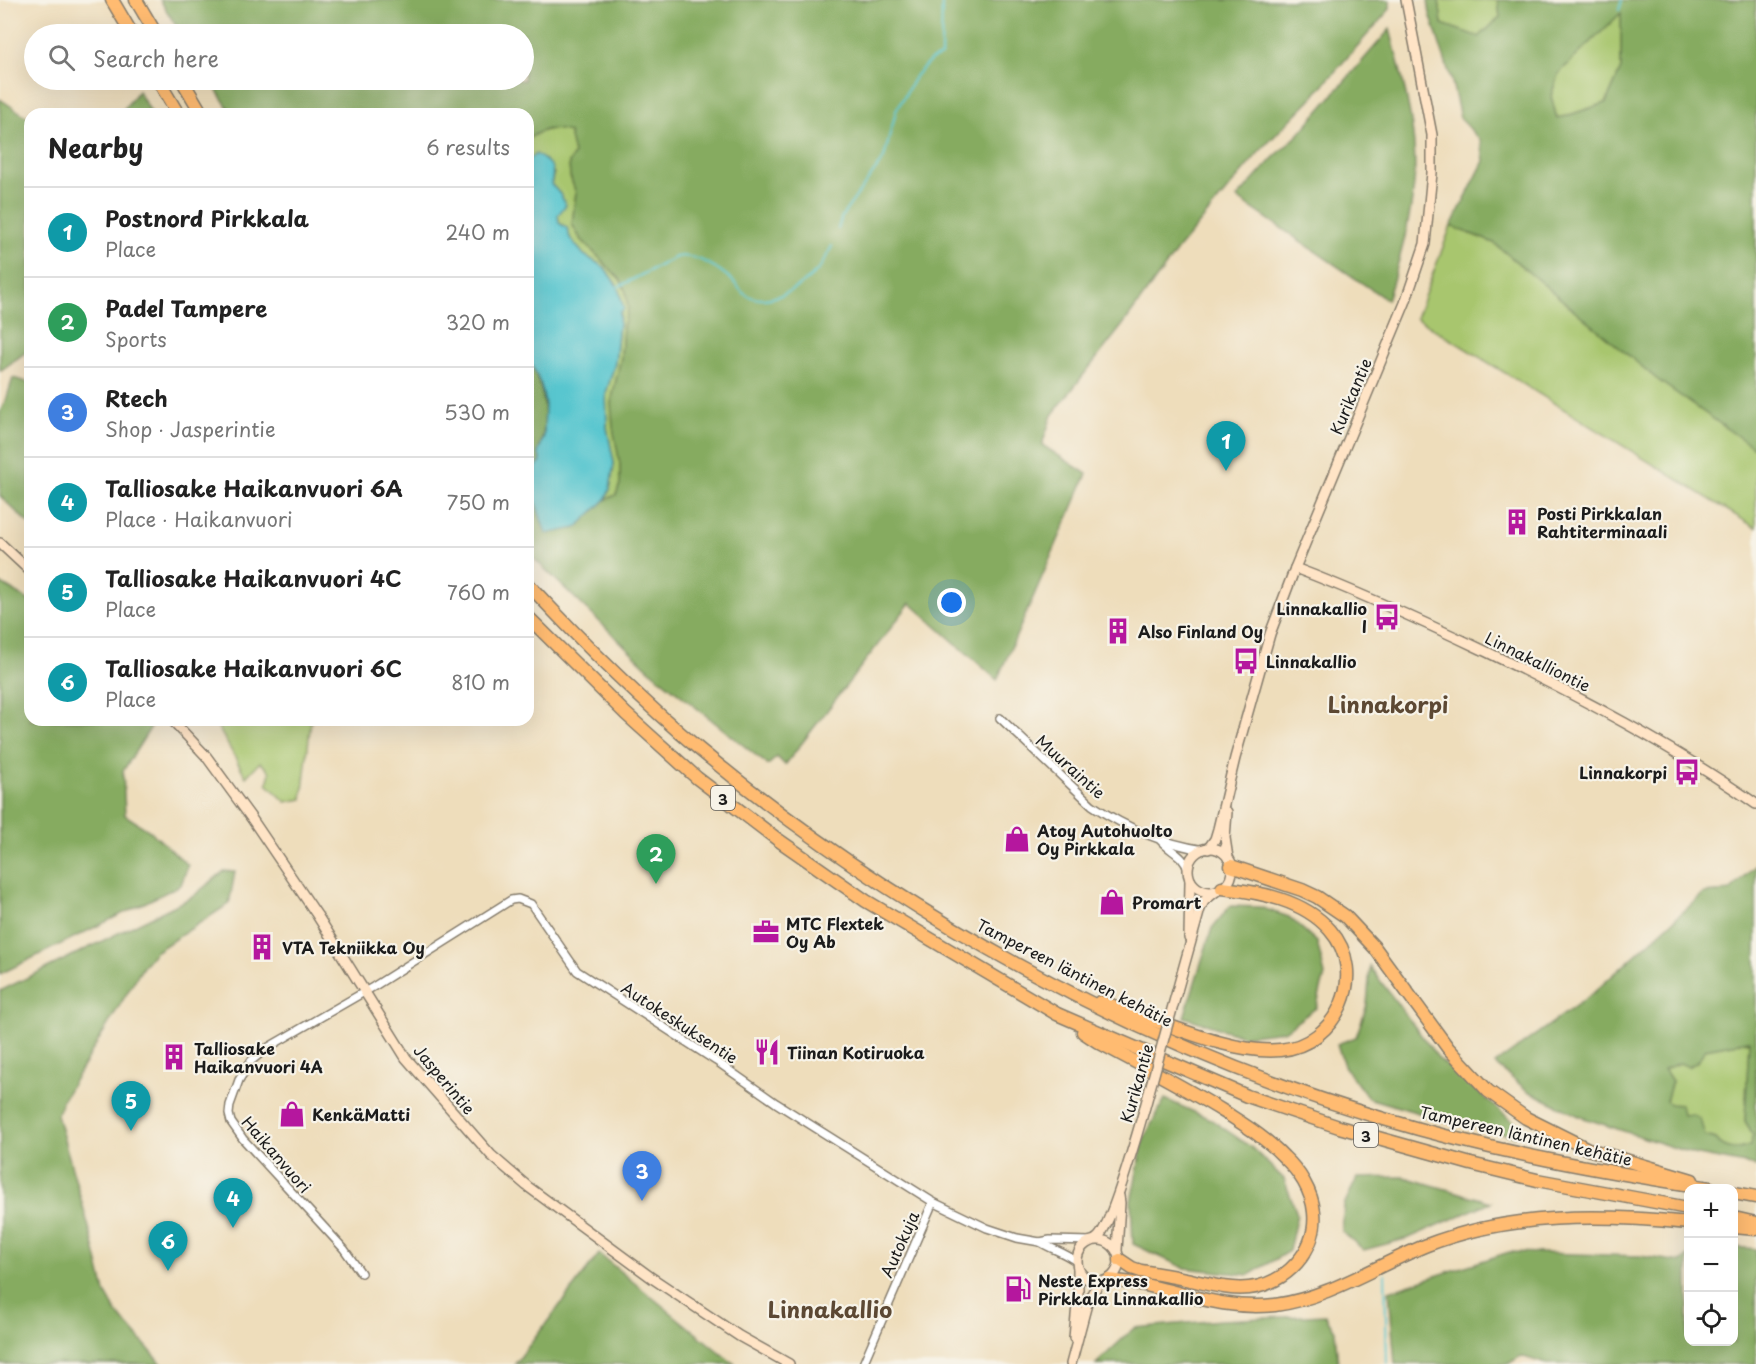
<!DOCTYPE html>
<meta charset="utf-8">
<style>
:root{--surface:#fff;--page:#f2f2f2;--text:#222;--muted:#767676;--line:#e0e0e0;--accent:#b5179e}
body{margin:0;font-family:"Playpen Sans",sans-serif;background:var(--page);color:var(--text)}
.controls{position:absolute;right:18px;bottom:18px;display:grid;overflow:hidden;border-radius:12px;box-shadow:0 6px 24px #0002}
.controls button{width:54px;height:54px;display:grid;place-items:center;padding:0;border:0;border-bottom:2px solid var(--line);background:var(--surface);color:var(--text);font:30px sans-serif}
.you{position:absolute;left:952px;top:603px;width:21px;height:21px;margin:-15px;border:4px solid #fff;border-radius:50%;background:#1a73e8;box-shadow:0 0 0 9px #1a73e833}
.badge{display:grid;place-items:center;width:39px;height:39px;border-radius:50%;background:var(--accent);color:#fff;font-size:20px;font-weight:700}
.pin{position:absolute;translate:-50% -50px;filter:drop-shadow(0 2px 3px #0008)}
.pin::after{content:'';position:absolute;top:32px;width:21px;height:18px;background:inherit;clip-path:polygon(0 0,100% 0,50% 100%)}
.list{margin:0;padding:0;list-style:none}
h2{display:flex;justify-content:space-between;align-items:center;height:78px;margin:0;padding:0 24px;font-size:26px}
h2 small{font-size:20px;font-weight:400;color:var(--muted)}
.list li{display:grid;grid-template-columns:39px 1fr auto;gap:18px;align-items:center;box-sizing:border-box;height:90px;padding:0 24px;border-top:2px solid var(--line)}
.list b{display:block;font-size:22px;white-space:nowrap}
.list p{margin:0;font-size:20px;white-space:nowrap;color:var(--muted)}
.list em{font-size:20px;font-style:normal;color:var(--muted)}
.icon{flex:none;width:33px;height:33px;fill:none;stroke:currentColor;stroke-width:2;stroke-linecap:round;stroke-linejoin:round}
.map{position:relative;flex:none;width:1756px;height:1364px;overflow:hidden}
.search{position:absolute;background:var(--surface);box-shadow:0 6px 24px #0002;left:24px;top:24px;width:510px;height:66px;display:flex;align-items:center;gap:15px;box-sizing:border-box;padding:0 21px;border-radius:33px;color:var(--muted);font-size:22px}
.panel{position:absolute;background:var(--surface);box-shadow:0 6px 24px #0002;left:24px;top:108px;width:510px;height:618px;border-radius:18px}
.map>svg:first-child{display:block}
.green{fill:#a8c66e;stroke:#627145;stroke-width:1.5}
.forest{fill:#86ab61;stroke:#51643e;stroke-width:1.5;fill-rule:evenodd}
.water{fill:#59c6cf;stroke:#3a7176;stroke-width:1.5}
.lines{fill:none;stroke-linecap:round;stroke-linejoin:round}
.stream{stroke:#59c6cf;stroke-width:2}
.street-casing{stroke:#857c6c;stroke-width:10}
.secondary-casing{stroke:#857c6c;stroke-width:12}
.highway-casing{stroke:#857c6c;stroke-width:15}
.street{stroke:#fff;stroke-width:7}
.secondary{stroke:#ffe4c6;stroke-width:9}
.highway{stroke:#ffbb71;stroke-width:12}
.secondary-bridge-casing{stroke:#857c6c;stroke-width:12;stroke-linecap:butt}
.secondary-bridge{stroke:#ffe4c6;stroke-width:9}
.labels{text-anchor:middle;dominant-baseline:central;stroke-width:4.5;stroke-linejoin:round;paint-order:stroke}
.shield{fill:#f7f3e8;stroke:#5e5c59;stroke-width:1.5}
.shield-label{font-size:15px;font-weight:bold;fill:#1c1c1c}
.street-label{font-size:16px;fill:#1c1c1c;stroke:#f7f3e8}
.poi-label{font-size:16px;font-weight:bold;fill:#1c1c1c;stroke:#f7f3e8;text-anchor:start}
.district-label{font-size:22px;font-weight:bold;fill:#5c4833;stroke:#f7f3e8}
</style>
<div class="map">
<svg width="1756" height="1364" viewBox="0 0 1756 1364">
<rect width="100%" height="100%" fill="#f7f3e8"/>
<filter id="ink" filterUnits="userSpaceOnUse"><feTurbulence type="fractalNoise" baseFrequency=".0167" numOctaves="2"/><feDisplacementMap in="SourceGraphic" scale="12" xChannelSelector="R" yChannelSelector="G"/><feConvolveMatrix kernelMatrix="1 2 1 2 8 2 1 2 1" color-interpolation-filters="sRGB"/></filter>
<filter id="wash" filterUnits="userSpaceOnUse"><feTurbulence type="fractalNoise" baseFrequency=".008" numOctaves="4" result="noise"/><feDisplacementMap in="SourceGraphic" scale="24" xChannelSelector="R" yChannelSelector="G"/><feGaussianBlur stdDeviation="1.35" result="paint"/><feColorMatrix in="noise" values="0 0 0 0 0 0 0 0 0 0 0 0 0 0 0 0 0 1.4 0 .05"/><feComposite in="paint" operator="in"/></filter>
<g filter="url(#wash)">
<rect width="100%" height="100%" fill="#edb"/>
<g class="green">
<polygon points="1439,0 1498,0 1500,17 1479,37 1442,24"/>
<polygon points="1621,12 1621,69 1606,103 1557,119 1551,96 1558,74"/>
<polygon points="554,128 569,132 574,154 569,163 570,176 576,193 572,224 580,238 620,279 626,292 628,309 623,327 621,358 611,403 620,464 620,484 616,495 605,500 610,489 614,463 607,428 606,393 615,363 621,306 618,287 604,267 584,255 570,238 567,228 559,223 558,215 560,194 551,184 554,173 536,154 528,160 528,139 537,133"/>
<polygon points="1451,226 1494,243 1658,380 1756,449 1756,528 1416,318"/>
<polygon points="214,720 311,720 302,799 286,802 267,784 270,772 260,762 246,777"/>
<path d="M1749,1041L1745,1121L1753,1134L1750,1146C1738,1151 1724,1151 1716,1139L1705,1136L1666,1101L1672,1081L1664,1069L1680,1063L1698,1062L1704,1049Z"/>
</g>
<g class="forest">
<path d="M160,0H1390V9L1310,100L1259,152L1178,249L1122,326L1052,415L1042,445L1087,474L997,680L910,603L785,765L777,757L768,765L653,673L528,553V356C544,391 551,415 538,453L576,528L605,500L616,495L620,484V464L613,428L611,403L621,358L623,327L628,309L626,292L620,279L580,238L572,224L576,193L570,176L569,163L574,154L569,132C551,127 544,128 528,139V114H232L210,80H524V34H181Z"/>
<path d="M1428,0H1439L1442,24L1479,37L1500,17L1498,0H1756V449L1658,380L1494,243L1451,226L1484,161L1481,141L1460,118L1452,82L1430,14ZM1621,13V69L1606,103L1557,119L1551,96L1558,74Z"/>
<path d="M1390,29C1402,78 1419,133 1414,184C1410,224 1399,262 1387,300L1237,198L1273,158L1298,135Z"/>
<polygon points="138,91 152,114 120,114"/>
<polygon points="0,99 30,119 30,349 0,371"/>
<polygon points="13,378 30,383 30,525 0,496 0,412 7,397"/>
<polygon points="0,583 30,601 30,720 144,720 151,727 123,771 125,815 150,831 188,865 181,885 0,974"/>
<path d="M1756,865V1166L1693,1154L1581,1117L1528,1091L1495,1064L1592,994L1704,893L1730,891ZM1749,1041L1745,1121L1753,1134L1750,1146C1738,1151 1724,1150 1716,1139L1705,1136L1700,1119L1693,1114L1683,1115L1681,1105L1670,1104L1666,1101L1672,1081L1664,1069L1680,1063L1688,1067L1698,1062L1705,1049Z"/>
<polygon points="224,871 235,872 229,904 155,952 144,965 63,1099 57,1115 92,1238 105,1292 117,1313 162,1364 0,1364 0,991 192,897"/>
<polygon points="1230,906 1260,907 1289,917 1317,942 1325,975 1316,1008 1284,1031 1243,1036 1184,1017 1212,928"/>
<polygon points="1370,967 1439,1059 1516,1124 1515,1136 1439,1119 1368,1098 1344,1066 1337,1044 1356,1037 1367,1005"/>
<polygon points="1165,1099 1210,1119 1251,1147 1284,1179 1297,1214 1289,1251 1249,1275 1184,1268 1133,1244 1131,1201 1144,1138"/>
<polygon points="1404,1177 1491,1202 1409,1238 1364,1250 1342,1232 1344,1205 1357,1178"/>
<polygon points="1734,1247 1756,1249 1756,1364 1546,1364 1521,1356 1508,1364 1395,1364 1389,1291 1509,1252 1640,1256 1681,1262 1688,1256 1688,1342 1734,1342"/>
<polygon points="599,1254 729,1360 735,1364 515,1364"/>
<polygon points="1325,1315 1335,1331 1338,1364 1096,1364 1134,1328 1221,1320"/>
</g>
<path class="water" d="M536,154C550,164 556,165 551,184L560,194L566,205L558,215L559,223L567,228L570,238L584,255L604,267L618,287L624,309L620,312L615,363L606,393L607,428L614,463L610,489L605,500L576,528L546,534C540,514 523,477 541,461L538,453L544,436L545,403L541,385L528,356V287L530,286L528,281V160Z"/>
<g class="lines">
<g class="stream">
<polyline points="1619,10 1622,0"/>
<polyline points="838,229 842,216 884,158 896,111 916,75 931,60 941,56 942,0"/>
<path d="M618,287L676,257C696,253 720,269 734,282C737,285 740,290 743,293C766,309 798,289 815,273C822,267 827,255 832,246"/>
<polyline points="1385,1273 1387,1364"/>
</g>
</g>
</g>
<g filter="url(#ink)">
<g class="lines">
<g class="street-casing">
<g id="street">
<path d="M1000,718L1092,805C1126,828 1164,844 1204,850"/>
<path d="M1161,841C1171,852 1184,855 1188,870"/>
<path d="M1040,1242C1053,1250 1064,1252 1077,1262"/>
<polyline points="361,1273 344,1249 243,1139 231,1122 229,1114 230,1105 239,1080 251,1061 267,1048 373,987 511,900 518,899 531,904 577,971 716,1061 776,1103 933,1202 987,1228 1017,1238 1040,1242 1050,1240 1091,1241"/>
<polyline points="863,1364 933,1202"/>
</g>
</g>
<g class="secondary-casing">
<g id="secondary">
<polyline points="0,543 30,571"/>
<path d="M1295,568C1361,593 1424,622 1487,652C1580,697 1671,745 1756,804"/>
<polyline points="172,720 206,756 252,819 317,915 406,1058 491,1155 527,1186 652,1278 739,1336 789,1364"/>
<polyline points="1227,812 1225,838 1228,858"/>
<circle cx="1210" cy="870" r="22"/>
<polyline points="1208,849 1215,839 1218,829 1235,758 1270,634 1295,568 1405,303 1425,244 1432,173 1432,135 1406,0"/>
<polyline points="1189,938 1190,880"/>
<polyline points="1177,991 1200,909 1204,901 1215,892"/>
<path d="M1096,1239C1111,1230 1138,1130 1145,1107"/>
<circle cx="1098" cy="1261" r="21"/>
<polyline points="1117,1250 1120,1203 1119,1196"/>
<polyline points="1074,1338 1078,1294 1078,1268"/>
<polyline points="1071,1364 1088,1300 1099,1283"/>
</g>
</g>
<g class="highway-casing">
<g id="highway">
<polyline points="112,0 132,34"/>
<polyline points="136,0 156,34"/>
<polyline points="158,80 178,114"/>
<polyline points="182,80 202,114"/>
<path d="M528,584C582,642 638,698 699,749C895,912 1140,1047 1384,1119C1490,1151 1600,1171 1710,1188"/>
<polyline points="528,617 626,714 697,778 777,839 866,901 1057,1014 1247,1096 1339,1127 1471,1164 1537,1180 1688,1208"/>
<polyline points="1231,866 1302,890 1317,897 1345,916 1375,948 1448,1048 1488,1091 1526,1118 1588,1149 1692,1180"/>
<path d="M1100,1002C1152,1016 1227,1055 1280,1050C1337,1045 1369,974 1330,930C1304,900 1260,892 1222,888"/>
<path d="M1083,1032L1098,1042C1141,1065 1184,1087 1226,1113C1246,1126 1267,1139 1284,1157C1299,1171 1312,1191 1314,1212C1318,1250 1286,1284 1249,1288C1231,1290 1213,1285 1195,1281C1177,1277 1159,1274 1141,1271L1132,1268L1120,1260"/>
<polyline points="1734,1193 1756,1197"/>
<polyline points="1734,1218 1756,1223"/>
<polyline points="1734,1227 1756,1229"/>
<path d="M1109,1280C1124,1282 1139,1283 1154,1287C1195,1297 1232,1310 1275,1305C1329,1298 1377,1265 1427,1245C1511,1213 1600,1214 1688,1223"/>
</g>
</g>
<use href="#street" class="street"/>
<use href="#secondary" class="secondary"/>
<use href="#highway" class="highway"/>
<g class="secondary-bridge-casing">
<polyline id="secondary-bridge" points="1145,1107 1177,991"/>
</g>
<use href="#secondary-bridge" class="secondary-bridge"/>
</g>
</g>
<defs>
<g id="building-bare" transform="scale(2.07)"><path d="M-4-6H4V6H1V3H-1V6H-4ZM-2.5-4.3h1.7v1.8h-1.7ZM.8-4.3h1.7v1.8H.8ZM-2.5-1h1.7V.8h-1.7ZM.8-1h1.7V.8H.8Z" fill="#b5179e" stroke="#f7f3e8" stroke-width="2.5" paint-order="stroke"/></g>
<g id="bus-bare" transform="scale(2.07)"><path d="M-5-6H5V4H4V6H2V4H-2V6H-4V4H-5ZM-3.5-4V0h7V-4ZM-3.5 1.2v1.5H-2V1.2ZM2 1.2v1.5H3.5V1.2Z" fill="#b5179e" stroke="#f7f3e8" stroke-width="2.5" paint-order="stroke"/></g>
<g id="shop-bare" transform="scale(2.07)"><path d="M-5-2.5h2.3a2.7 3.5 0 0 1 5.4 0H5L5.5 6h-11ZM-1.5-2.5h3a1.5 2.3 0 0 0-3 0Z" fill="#b5179e" stroke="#f7f3e8" stroke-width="2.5" paint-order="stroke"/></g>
<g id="office-bare" transform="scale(2.07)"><path d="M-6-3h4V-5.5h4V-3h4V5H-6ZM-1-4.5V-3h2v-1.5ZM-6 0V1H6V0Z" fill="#b5179e" stroke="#f7f3e8" stroke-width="2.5" paint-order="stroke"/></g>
<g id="restaurant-bare" transform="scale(2.07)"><path d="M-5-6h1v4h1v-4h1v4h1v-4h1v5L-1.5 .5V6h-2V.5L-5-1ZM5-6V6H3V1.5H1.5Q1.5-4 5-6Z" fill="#b5179e" stroke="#f7f3e8" stroke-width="2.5" paint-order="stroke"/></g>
<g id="fuel-bare" transform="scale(2.07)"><path d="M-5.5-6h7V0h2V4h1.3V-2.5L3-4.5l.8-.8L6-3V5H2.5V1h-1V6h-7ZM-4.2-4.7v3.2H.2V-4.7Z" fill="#b5179e" stroke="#f7f3e8" stroke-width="2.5" paint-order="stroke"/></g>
</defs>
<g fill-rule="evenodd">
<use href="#building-bare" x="1517" y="522"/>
<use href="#bus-bare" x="1387" y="617"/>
<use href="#building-bare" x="1118" y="631"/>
<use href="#bus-bare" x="1246" y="661"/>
<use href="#bus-bare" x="1687" y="772"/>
<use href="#shop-bare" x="1017" y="839"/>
<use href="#shop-bare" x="1112" y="902"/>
<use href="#office-bare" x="766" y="932"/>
<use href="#building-bare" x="262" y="947"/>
<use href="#restaurant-bare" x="767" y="1052"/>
<use href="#building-bare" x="174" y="1057"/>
<use href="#shop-bare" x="292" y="1114"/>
<use href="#fuel-bare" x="1018" y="1289"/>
</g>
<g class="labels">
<g class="shield">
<rect x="711" y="786" width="24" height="24" rx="4.5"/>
<rect x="1354" y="1123" width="24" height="24" rx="4.5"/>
</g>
<g class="shield-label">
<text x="723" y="798">3</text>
<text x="1366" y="1135">3</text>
</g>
<g class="street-label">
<text transform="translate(1350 396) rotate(-67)">Kurikantie</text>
<text transform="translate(1538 661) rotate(26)">Linnakalliontie</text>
<text transform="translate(1071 766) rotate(42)">Muuraintie</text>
<text transform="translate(1075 972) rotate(27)">Tampereen läntinen kehätie</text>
<text transform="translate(680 1022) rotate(33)">Autokeskuksentie</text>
<text transform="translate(445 1079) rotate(50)">Jasperintie</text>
<text transform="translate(1136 1083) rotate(-74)">Kurikantie</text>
<text transform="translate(1526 1135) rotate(13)">Tampereen läntinen kehätie</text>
<text transform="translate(277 1154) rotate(49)">Haikanvuori</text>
<text transform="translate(899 1244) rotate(-66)">Autokuja</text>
</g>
<g class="poi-label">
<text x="1537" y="513">Posti Pirkkalan<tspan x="1537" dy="18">Rahtiterminaali</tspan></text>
<text x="1367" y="608" text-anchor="end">Linnakallio<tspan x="1367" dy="18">I</tspan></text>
<text x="1138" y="631">Also Finland Oy</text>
<text x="1266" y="661">Linnakallio</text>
<text x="1667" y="772" text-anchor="end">Linnakorpi</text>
<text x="1037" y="830">Atoy Autohuolto<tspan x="1037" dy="18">Oy Pirkkala</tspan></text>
<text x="1132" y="902">Promart</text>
<text x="786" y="923">MTC Flextek<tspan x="786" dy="18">Oy Ab</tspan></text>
<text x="282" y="947">VTA Tekniikka Oy</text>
<text x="194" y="1048">Talliosake<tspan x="194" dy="18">Haikanvuori 4A</tspan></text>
<text x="787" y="1052">Tiinan Kotiruoka</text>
<text x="312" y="1114">KenkäMatti</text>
<text x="1038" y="1280">Neste Express<tspan x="1038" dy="18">Pirkkala Linnakallio</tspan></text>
</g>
<g class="district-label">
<text x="1388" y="703">Linnakorpi</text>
<text x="830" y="1308">Linnakallio</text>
</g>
</g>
</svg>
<div class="controls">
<button>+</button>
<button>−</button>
<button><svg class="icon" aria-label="locate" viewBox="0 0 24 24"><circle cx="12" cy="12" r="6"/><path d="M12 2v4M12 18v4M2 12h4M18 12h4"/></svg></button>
</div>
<div class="you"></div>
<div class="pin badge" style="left:1226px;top:471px;background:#0f9aa8">1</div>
<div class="pin badge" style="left:656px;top:884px;background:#2e9e5b">2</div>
<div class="pin badge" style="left:642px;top:1201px;background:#3f7fe0">3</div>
<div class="pin badge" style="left:233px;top:1228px;background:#0f9aa8">4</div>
<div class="pin badge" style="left:131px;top:1131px;background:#0f9aa8">5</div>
<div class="pin badge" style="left:168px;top:1271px;background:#0f9aa8">6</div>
<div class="search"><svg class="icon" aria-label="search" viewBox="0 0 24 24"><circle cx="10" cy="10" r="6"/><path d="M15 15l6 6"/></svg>Search here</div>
<section class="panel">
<h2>Nearby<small>6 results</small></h2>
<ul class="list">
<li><span class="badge" style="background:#0f9aa8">1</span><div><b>Postnord Pirkkala</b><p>Place</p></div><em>240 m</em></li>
<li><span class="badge" style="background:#2e9e5b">2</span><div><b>Padel Tampere</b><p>Sports</p></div><em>320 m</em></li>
<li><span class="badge" style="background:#3f7fe0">3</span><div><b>Rtech</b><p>Shop · Jasperintie</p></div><em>530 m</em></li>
<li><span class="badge" style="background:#0f9aa8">4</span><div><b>Talliosake Haikanvuori 6A</b><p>Place · Haikanvuori</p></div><em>750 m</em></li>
<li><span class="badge" style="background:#0f9aa8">5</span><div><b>Talliosake Haikanvuori 4C</b><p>Place</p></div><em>760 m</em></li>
<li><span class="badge" style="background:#0f9aa8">6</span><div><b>Talliosake Haikanvuori 6C</b><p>Place</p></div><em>810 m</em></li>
</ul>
</section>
</div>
